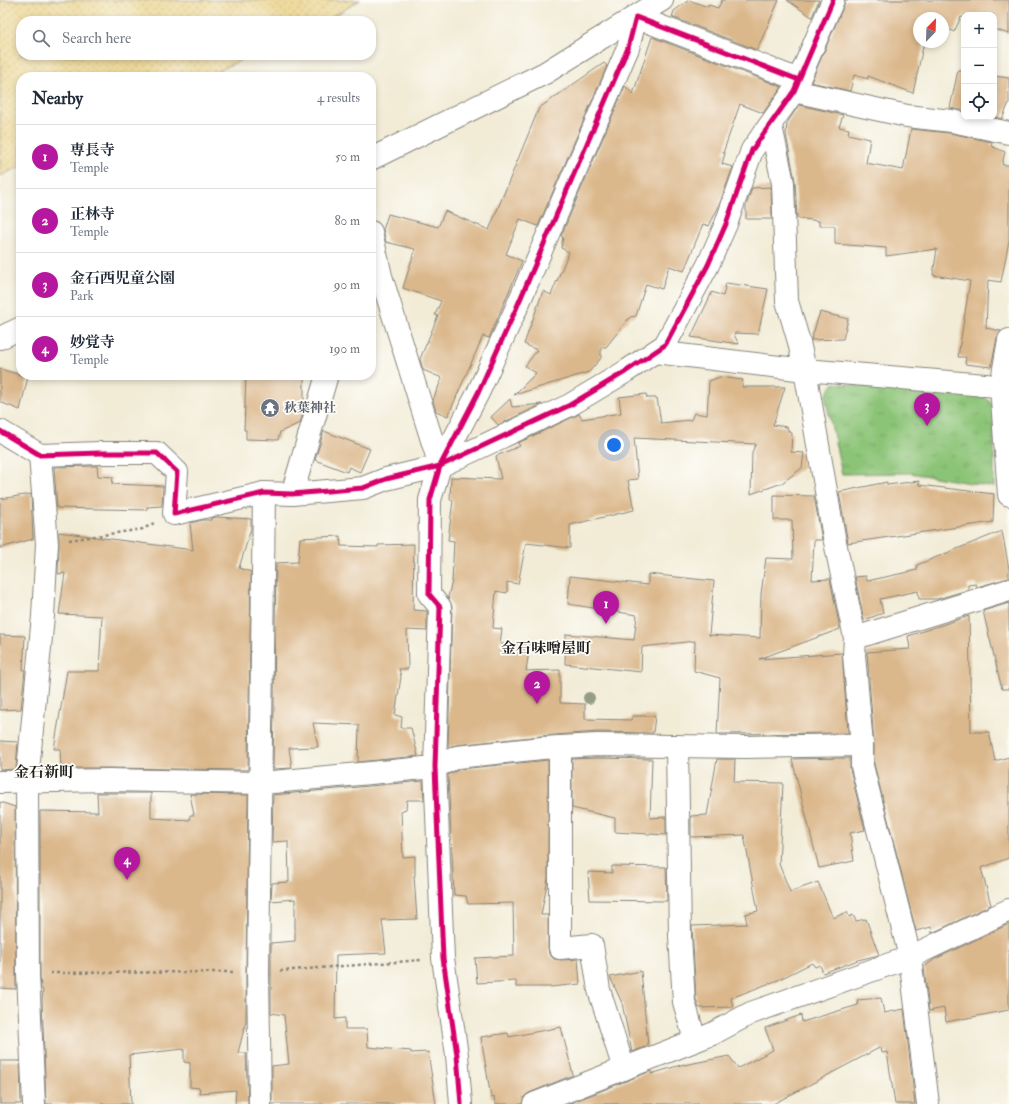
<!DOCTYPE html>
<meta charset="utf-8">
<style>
:root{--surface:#fff;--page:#f6f6f7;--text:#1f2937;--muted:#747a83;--line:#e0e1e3;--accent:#b5179e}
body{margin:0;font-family:"IM FELL Double Pica","Noto Serif JP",serif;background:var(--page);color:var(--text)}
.controls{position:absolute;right:12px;top:12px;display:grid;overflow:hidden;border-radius:8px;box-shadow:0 2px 6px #0003}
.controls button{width:36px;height:36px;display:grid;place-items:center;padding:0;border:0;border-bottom:1px solid var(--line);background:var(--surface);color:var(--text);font:20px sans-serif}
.compass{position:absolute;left:913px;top:12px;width:36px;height:36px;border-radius:50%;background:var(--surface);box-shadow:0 2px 6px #0003;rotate:23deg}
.you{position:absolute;left:614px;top:445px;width:14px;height:14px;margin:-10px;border:3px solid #fff;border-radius:50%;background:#1a73e8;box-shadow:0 0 0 6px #1a73e833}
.badge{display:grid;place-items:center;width:26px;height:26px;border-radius:50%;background:var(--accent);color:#fff;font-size:13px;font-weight:700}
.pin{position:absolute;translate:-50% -33px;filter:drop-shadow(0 1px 2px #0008)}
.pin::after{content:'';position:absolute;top:21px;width:14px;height:12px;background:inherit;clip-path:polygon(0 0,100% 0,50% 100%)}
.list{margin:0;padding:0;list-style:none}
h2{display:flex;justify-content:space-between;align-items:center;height:52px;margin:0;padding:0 16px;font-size:17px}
h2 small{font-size:13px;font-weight:400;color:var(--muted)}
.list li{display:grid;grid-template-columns:26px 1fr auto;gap:12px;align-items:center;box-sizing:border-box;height:64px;padding:0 16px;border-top:1px solid var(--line)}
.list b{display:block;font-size:15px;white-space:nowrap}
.list p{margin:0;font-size:13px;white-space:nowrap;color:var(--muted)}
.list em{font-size:13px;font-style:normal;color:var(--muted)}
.icon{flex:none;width:22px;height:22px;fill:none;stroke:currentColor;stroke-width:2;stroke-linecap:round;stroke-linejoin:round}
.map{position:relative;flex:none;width:1009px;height:1104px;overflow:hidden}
.search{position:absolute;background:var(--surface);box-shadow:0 2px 6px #0003;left:16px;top:16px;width:360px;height:44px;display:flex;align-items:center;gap:10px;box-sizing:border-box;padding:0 14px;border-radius:16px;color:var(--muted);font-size:15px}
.panel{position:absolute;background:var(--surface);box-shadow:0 2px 6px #0003;left:16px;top:72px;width:360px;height:308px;border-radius:16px}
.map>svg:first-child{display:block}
.sand{fill:url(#sand-dots);stroke:#857b5d}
.park{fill:url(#park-tufts);stroke:#54704a}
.building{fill:#dbb88c}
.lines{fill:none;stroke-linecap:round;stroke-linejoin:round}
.minor-casing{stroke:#87847a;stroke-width:24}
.path{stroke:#87847a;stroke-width:2.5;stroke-dasharray:3 3;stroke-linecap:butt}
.minor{stroke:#fff;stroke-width:22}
.cycleway-casing{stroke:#fdfcf7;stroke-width:8}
.cycleway{stroke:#d6006c;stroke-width:5}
.tree{fill:#959e84}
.labels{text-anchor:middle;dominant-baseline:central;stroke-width:3.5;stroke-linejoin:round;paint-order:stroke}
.worship-label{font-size:13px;font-weight:bold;fill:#5b616d;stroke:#fdfcf7;text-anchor:start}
.quarter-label{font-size:15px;font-weight:bold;fill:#1c1c1c;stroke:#fdfcf7}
</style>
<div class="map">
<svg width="1009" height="1104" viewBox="0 0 1009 1104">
<defs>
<pattern id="sand-dots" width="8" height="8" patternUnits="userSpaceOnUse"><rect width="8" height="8" fill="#eeda9e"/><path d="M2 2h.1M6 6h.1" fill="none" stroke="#ccba88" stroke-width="1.8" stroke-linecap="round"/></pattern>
<pattern id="park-tufts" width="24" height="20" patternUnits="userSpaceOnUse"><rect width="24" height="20" fill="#8cc477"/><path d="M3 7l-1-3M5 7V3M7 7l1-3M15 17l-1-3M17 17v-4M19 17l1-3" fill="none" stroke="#78a866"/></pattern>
</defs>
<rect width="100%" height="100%" fill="#fdfcf7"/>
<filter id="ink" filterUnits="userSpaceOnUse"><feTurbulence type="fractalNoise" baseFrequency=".025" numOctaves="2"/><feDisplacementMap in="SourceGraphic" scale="8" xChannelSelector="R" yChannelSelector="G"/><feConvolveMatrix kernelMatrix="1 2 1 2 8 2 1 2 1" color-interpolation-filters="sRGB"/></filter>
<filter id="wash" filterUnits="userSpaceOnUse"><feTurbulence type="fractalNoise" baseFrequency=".012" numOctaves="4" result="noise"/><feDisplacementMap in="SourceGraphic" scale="16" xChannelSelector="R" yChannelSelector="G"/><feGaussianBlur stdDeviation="0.9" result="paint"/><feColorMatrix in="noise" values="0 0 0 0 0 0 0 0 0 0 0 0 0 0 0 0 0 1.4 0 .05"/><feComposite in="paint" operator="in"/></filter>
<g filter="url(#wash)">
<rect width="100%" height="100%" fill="#f2ecd7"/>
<polygon class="sand" points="0,0 360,0 339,13 322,21 21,21 21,55 251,55 206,77 21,77 21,166 0,176"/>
<polygon class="park" points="834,383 985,397 994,406 994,487 910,473 842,474 825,396"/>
<g id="blocks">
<g class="building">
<polygon points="689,0 708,7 709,5 718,8 722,0 779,0 757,50 672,17 674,11"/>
<polygon points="787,0 819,0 812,17"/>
<polygon points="845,0 1009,0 1009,34 994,29 994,15 964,15 964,18 961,17 954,32 943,26 943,18 919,18 919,42 924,42 913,93 868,76 868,79 854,75 850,91 811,82 844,5"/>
<polygon points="652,37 782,87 763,113 740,104 723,153 725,153 722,164 733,167 718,208 709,226 703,224 684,271 669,266 662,289 646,284 636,316 630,317 606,347 601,347 601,358 589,372 514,395 536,373 525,366 537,350 524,344 543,291 551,295 569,252 561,248 563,237 561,236 625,86 633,94"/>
<polygon points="604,63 607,66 538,226 520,219 506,254 522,261 489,338 483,336 448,416 436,411 433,400 442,378 423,370 420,359 438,316 435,315 441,301 403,288 415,249 386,242 383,230 388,214 438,227 445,211 489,230 539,108"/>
<polygon points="958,70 964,71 964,111 950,108"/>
<polygon points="994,76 1009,78 1009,103 1002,119 994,117"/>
<polygon points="799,105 843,115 839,127 849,129 848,134 870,139 866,163 903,170 911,129 950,133 992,142 991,146 1005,152 1002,165 1009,165 1009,241 1001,282 988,280 986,328 1001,331 997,338 991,367 965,364 966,357 958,357 970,281 933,275 937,249 886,256 886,248 835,244 835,226 819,226 819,221 797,218 795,181 786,134 787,123"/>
<polygon points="771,187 772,219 746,219 746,206 752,188"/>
<polygon points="726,283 768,289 758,334 735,333 734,335 739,344 691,337 712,292 723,296"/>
<polygon points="820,312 848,319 843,339 811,340"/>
<polygon points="0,369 28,377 20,410 0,402"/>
<polygon points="246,376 304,377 304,410 300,423 280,432 278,440 246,439 246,430 244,430"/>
<polygon points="720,377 743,380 742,387 785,387 773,425 787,427 789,432 792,433 791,452 804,453 802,468 782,483 751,494 752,452 756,444 634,438 638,479 628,480 634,510 570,525 570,548 526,543 518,584 507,582 507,593 496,591 493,628 502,629 500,644 530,644 526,671 560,670 560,703 585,704 585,719 632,720 632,716 655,716 653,733 598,732 541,736 456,745 448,747 452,607 448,597 452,581 454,541 448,540 453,500 450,500 451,477 501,479 496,456 520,446 518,443 579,414 582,419 621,413 619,397 646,394 647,398 657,398 661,423 691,420 694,413 707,415 709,381"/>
<polygon points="510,399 512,407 542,404 498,425 491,417"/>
<polygon points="324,431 370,449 360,472 349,467 347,472 315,460"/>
<polygon points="97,466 98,476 113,477 112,484 163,486 162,506 147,507 147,510 57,508 54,467"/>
<polygon points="919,481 919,485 994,494 993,522 848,543 839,492 887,482 887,485"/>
<polygon points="31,494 33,539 0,548 0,499"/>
<polygon points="774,495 814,496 822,540 814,540 812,580 830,579 840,629 759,659 842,653 848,733 717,734 720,678 694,671 695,641 642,647 641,672 565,664 566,634 634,640 637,615 568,604 570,576 648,585 648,574 714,581 709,635 760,638 761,594 766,558 793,559 792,520 774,520"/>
<polygon points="216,517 251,519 251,529 239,568 251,572 248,770 108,768 61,768 60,749 54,749 67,671 99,671 102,616 59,614 65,573 58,574 59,545 59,532 193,550 190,523 202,520 211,520 211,518"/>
<polygon points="1002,531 1009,569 1009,578 977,587 976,584 968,585 968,590 937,599 919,599 918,591 880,599 883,613 864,620 855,577 866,576 867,581 917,570 917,565"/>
<polygon points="340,536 341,546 378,547 378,545 414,544 413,610 427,611 427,631 407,630 408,669 399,669 401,677 395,715 402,717 401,728 411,728 418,756 358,762 359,725 313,723 318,747 289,748 292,768 273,769 276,563 298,562 300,538"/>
<polygon points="1009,603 1009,689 1002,689 983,611"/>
<polygon points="969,616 971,732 989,732 995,761 1009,757 1009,858 981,868 991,905 932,933 931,927 916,931 874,764 874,744 867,652 910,649 908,636"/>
<polygon points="0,635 25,636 23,670 25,670 21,709 0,710"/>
<polygon points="0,741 18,742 16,769 0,770"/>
<polygon points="598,758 652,759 650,818 666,817 666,835 615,832 615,818 572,808 572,759"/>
<polygon points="850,758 850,769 865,830 850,833 854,861 819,868 792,759"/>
<polygon points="717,759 735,759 734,782 783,783 779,864 790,892 818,882 833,918 847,912 849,917 853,915 856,921 866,919 879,955 858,960 823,973 820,965 815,967 812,963 778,980 731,998 733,1007 699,1008 696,1000 692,926 747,924 745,914 758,911 744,835 691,837 691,816 707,815"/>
<polygon points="548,760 548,878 541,915 548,915 548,948 549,954 554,959 561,960 578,959 580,984 550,987 516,987 516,981 477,983 475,958 514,956 513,903 468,904 466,896 454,895 448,775 460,769"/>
<polygon points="423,781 424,800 407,800 406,809 401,811 403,857 415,856 415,876 414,876 417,919 382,920 386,953 336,955 335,1019 345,1018 345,1029 367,1029 368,1047 411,1051 411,1053 428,1052 436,1104 272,1104 272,1066 289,1064 284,1015 271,1013 271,943 295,941 295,899 271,901 272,883 289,882 288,841 272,842 273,795"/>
<polygon points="97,793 151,793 151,818 190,820 190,815 194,815 190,794 248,795 246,972 246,1021 238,1053 246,1053 248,1104 235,1104 236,1090 199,1093 200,1088 190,1087 190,1063 184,1062 184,1049 129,1055 131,1104 46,1104 42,1000 43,989 41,989 40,974 40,811 98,812"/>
<polygon points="0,802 15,807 16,989 0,988"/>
<polygon points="612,866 666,867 667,901 590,900 588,872 612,873"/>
<polygon points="1009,924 1009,1010 946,1022 944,1008 929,1011 924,967 935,959"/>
<polygon points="641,971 648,1046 632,1052 622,1003 610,977"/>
<polygon points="881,998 884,1013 904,1009 915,1104 895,1104 887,1052 882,1053 881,1047 773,1104 568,1104 651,1071 651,1074 684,1064 684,1065 729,1056 738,1068 773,1050 765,1028 801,1015 802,1022 858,1005 857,1000"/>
<polygon points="561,1027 573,1075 529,1093 524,1097 522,1104 495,1104 494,1097 491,1098 481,1037 508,1033 509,1037"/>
<polygon points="0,1061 20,1061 21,1104 0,1104"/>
</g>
</g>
</g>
<g filter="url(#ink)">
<use href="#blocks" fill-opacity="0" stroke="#87847a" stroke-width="1"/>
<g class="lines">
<g class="minor-casing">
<g id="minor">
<polyline points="794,91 907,116 952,121 1009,133"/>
<polyline points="771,126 783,183 787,301 799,342 805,370 834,537 855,638 854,655 862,745 862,766 910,957 928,1104"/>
<polyline points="371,159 545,73 662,0"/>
<polyline points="371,232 381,276 440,466"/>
<polyline points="0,338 21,328"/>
<polyline points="1009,340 1001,386 1009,495"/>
<polyline points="655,352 805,370 1009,387"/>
<polyline points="0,431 40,455 100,453 157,453 177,472 174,514 264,493 292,494 363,488 386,479 440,466 570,405 625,372 665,345 708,265 726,224 752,150 794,91 833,0"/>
<polyline points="292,494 327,375"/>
<polyline points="855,638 1009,590"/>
<polyline points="677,746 680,936 684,1002 695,1040"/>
<polyline points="560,747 560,948 592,945 599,990 624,1069"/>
<polyline points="0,782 108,780 262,783 435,767 457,757 542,748 598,745 746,747 862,745"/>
<polyline points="34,1104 28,974 27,781 43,616 47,544 40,455"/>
<polyline points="260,1104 258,972 264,493"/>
<polyline points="461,1104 457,1055 443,958 435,767 440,607 429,594 430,500 440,466 478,393 516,309 628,48 636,17 799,80"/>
<polyline points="534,1104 712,1034 751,1013 910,957 1009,910"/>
</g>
</g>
<g class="path">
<polyline points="69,540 143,529 154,523"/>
<polyline points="280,971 421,960"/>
<polyline points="50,973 235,972"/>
</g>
<use href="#minor" class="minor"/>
<g class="cycleway-casing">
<g id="cycleway">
<polyline points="0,431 40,455 100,453 157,453 177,472 174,514 264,493 292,494 363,488 386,479 440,466 570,405 625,372 665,345 708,265 726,224 752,150 794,91 833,0"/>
<polyline points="461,1104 457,1055 443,958 435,767 440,607 429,594 430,500 440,466 478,393 516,309 628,48 636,17 799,80"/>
</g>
</g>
<use href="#cycleway" class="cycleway"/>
</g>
<circle class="tree" cx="589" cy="698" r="6"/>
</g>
<defs>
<g id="temple-disc" transform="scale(1)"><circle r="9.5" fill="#6b7280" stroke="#fdfcf7"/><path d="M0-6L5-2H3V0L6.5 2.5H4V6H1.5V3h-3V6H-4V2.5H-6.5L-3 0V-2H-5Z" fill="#fff"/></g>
</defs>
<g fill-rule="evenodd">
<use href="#temple-disc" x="270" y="408"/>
</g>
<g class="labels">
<g class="worship-label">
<text x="284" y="408">秋葉神社</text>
</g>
<g class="quarter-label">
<text x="546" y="648">金石味噌屋町</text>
<text x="44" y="772">金石新町</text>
</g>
</g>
</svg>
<div class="controls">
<button>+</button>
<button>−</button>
<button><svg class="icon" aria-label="locate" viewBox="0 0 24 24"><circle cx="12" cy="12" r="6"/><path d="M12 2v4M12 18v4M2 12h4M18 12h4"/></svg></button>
</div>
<svg class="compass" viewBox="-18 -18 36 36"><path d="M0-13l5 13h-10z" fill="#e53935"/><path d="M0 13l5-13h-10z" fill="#747a83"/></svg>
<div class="you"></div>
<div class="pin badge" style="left:606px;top:624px">1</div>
<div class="pin badge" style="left:537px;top:704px">2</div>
<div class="pin badge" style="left:927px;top:426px">3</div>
<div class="pin badge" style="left:127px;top:880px">4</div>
<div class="search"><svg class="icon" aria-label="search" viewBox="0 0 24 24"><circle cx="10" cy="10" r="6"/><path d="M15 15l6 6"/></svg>Search here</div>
<section class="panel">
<h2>Nearby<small>4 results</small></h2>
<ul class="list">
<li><span class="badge">1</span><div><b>専長寺</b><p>Temple</p></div><em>50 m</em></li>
<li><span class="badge">2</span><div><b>正林寺</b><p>Temple</p></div><em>80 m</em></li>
<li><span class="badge">3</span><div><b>金石西児童公園</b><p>Park</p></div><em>90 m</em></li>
<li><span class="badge">4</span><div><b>妙覚寺</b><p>Temple</p></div><em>190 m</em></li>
</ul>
</section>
</div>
